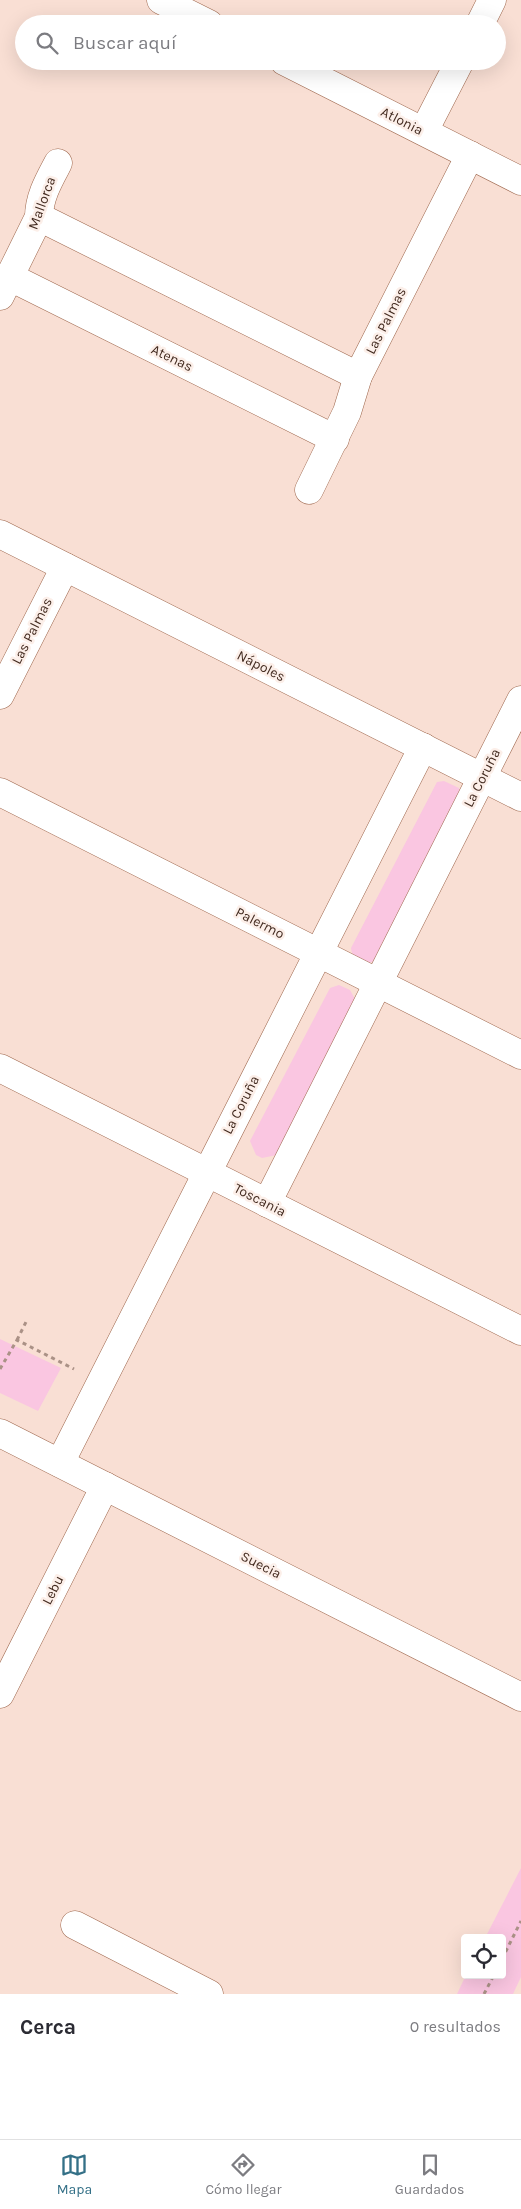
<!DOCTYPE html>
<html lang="es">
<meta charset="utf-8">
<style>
:root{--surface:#fff;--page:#f7f7f7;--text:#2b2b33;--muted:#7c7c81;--line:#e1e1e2;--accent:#347087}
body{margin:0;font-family:Karla,sans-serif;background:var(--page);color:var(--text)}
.controls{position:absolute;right:15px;bottom:15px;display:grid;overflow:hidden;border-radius:5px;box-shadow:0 5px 20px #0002}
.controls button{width:45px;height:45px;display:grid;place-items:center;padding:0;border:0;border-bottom:1px solid var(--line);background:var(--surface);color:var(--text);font:25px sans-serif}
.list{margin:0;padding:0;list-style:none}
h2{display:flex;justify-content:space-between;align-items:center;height:65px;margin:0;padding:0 20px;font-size:21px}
h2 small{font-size:16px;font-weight:400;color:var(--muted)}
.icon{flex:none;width:28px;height:28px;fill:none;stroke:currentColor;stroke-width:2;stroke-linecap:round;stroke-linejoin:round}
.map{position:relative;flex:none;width:521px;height:1994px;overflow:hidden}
.search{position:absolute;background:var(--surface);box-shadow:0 5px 20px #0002;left:15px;right:15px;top:15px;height:55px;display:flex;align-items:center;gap:12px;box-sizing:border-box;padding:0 18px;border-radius:28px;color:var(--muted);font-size:19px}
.sheet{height:145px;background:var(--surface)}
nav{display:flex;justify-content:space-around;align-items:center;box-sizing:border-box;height:70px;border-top:1px solid var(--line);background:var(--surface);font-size:14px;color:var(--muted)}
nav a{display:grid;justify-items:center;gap:2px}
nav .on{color:var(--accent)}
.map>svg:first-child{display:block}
.green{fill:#fac6e1}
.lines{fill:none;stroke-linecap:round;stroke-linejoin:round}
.minor-casing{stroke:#9e674d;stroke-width:29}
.path{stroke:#aa9186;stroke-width:3;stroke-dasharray:4 4;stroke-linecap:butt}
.minor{stroke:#fff;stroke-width:28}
.labels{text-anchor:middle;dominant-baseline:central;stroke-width:5;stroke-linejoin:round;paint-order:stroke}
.street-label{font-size:14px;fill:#432b20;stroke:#fcefe9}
</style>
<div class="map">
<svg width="521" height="1994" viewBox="0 0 521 1994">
<rect width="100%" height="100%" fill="#f9dfd4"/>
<g class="green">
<path d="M444,781L459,788L462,796L377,960L369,963C360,960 352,959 351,948L437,782Z"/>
<polygon points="339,985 350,990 356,1001 277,1155 262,1158 256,1155 250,1141 330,988"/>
<polygon points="0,1339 61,1368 38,1411 0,1393"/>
<polygon points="521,1868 521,1977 513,1994 457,1994 466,1975 502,1975 502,1938 485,1938"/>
</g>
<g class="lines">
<g class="minor-casing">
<g id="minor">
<polyline points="161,0 209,24"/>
<polyline points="480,24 492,0"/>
<polyline points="284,61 521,181"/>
<polyline points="424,131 460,61"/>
<polyline points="39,217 358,376"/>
<polyline points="10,277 335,439"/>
<path d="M0,296L39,217C39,197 49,180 58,163"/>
<polyline points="309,490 347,412 358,376 470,155"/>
<polyline points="0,534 521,797"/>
<polyline points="0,695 65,567"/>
<polyline points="0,792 521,1055"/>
<polyline points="0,1068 521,1331"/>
<polyline points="267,1203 521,700"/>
<polyline points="0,1433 521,1697"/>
<polyline points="60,1463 423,747"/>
<polyline points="0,1694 105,1486"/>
<polyline points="75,1925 209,1994"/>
</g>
</g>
<g class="path">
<polyline points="17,1340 26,1322"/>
<polyline points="0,1369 17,1340 74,1369"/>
<polyline points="502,1959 521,1921"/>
<polyline points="484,1994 494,1975"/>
</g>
<use href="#minor" class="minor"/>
</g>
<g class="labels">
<g class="street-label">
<text transform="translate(402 121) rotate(27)">Atlonia</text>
<text transform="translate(42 203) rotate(-70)">Mallorca</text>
<text transform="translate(386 321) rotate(-63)">Las Palmas</text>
<text transform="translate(172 358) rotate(26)">Atenas</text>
<text transform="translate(32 631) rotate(-63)">Las Palmas</text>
<text transform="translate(261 666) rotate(27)">Nápoles</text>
<text transform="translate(482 778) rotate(-63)">La Coruña</text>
<text transform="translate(260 923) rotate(27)">Palermo</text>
<text transform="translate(241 1105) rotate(-63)">La Coruña</text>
<text transform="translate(260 1200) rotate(27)">Toscania</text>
<text transform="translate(261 1565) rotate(27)">Suecia</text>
<text transform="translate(53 1590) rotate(-63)">Lebu</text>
</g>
</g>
</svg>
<div class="controls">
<button><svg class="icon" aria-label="locate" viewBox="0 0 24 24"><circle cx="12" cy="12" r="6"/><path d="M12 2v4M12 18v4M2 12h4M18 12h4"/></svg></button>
</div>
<div class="search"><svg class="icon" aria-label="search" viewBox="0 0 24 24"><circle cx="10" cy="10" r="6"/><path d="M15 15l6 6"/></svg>Buscar aquí</div>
</div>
<section class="sheet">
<h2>Cerca<small>0 resultados</small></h2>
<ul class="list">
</ul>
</section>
<nav>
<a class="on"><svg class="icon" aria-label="map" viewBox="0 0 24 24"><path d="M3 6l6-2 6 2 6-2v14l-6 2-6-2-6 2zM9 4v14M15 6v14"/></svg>Mapa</a>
<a><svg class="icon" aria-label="directions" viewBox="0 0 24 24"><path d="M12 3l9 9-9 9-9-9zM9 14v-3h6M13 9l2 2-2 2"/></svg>Cómo llegar</a>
<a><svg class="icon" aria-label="saved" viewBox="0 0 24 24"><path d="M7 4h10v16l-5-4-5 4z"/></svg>Guardados</a>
</nav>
